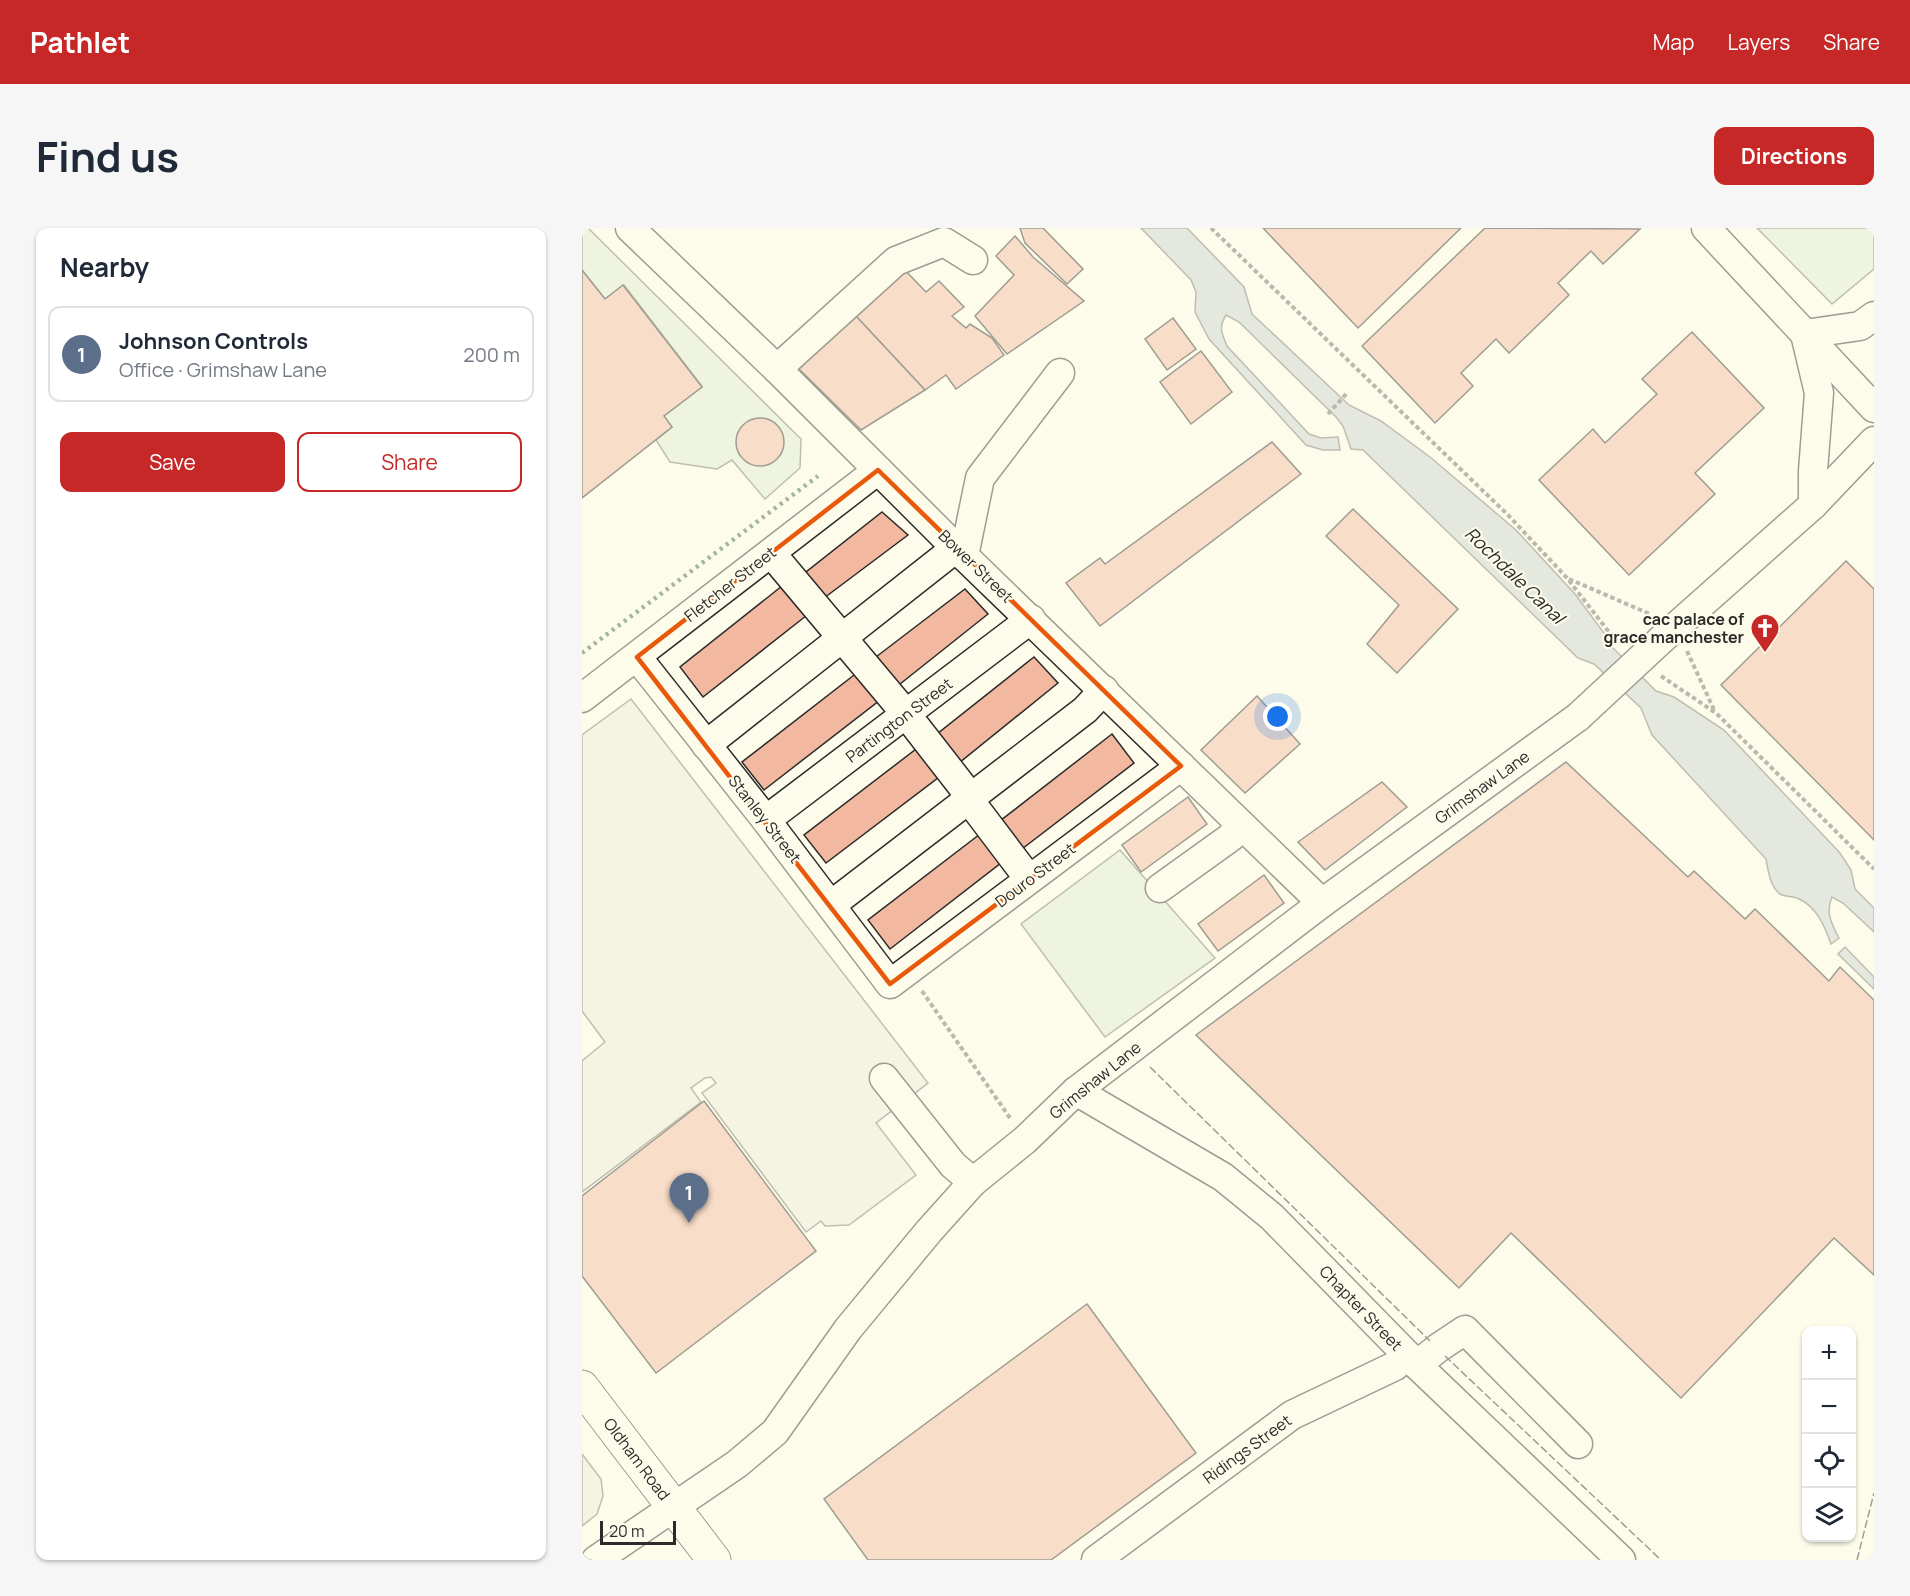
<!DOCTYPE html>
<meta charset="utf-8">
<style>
:root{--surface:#fff;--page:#f6f6f7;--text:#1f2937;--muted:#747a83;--line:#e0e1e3;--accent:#c62828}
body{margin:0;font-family:Manrope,sans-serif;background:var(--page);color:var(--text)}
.controls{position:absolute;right:18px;bottom:18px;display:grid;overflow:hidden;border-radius:12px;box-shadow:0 2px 4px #0004}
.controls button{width:54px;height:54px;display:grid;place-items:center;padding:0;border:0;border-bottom:2px solid var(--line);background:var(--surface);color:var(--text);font:30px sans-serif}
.scale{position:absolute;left:18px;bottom:15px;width:76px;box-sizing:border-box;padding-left:6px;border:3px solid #2b2b2b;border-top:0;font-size:16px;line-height:21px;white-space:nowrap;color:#2b2b2b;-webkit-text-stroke:4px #fdfbea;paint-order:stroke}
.you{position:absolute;left:696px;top:489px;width:21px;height:21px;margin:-15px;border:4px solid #fff;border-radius:50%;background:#1a73e8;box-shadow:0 0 0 9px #1a73e833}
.badge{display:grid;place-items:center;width:39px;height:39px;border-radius:50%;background:var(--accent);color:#fff;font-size:20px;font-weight:700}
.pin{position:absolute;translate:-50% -50px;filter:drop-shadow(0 2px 3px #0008)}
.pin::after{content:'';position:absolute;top:32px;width:21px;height:18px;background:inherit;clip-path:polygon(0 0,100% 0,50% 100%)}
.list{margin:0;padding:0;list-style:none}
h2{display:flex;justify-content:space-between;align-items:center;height:78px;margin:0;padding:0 24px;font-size:26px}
h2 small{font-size:20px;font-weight:400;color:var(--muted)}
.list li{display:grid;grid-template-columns:39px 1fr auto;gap:18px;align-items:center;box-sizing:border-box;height:96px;margin:0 12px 12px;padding:0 12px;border:2px solid var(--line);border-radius:12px}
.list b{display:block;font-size:22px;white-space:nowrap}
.list p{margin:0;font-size:20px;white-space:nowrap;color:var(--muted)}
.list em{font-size:20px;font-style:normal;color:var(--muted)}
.actions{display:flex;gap:12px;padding:18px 24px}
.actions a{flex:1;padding:14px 0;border:2px solid var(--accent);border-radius:12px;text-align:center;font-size:21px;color:var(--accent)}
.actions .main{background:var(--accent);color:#fff}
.icon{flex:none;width:33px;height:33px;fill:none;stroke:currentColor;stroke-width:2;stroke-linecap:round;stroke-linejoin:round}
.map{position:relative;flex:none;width:1292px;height:1332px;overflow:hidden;border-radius:12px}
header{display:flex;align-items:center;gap:36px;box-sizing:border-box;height:84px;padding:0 30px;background:var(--accent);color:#fff}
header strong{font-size:28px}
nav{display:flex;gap:33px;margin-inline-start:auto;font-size:21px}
.intro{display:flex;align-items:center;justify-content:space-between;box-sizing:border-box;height:144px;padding:0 36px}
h1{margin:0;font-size:42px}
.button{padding:15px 27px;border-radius:12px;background:var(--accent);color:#fff;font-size:21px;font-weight:700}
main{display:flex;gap:36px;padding:0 36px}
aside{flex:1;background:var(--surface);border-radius:12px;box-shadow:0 2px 4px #0004}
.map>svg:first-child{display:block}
.green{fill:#deebd1;stroke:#74746e;stroke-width:1.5}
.parking{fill:#eceadb;stroke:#74746e;stroke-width:1.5}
.water{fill:#c7d0d0;stroke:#74746e;stroke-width:1.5}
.building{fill:#f2b8a0;stroke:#2b2b2b;stroke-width:1.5}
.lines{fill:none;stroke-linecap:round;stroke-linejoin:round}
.minor-casing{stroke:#2b2b2b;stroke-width:31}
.highway-casing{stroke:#2b2b2b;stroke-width:35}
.path{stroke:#6a6964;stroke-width:4;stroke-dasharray:4.5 3;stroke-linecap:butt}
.minor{stroke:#fdfbea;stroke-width:28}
.highway{stroke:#fdfbea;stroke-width:33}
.minor-bridge-casing{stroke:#2b2b2b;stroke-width:31;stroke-linecap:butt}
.minor-bridge{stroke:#fdfbea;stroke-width:28}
.hedge{stroke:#34623c;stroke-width:4.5;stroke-dasharray:3 4.5;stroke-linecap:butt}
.fence{stroke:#2b2b2b;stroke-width:1.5;stroke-dasharray:8 3;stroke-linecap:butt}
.marked{fill:none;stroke:#e8590c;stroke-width:4.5;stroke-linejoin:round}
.labels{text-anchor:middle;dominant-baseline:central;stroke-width:4.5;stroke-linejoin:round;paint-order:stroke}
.street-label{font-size:16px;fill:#2b2b2b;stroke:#fdfbea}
.poi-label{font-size:16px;font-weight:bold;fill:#2b2b2b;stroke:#fdfbea;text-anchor:end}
.water-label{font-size:18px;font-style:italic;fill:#2b2b2b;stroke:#fdfbea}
</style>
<header>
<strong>Pathlet</strong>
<nav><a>Map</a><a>Layers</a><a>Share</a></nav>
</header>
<div class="intro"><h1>Find us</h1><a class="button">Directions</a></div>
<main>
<aside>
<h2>Nearby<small></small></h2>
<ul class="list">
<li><span class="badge" style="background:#5c6f8a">1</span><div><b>Johnson Controls</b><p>Office · Grimshaw Lane</p></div><em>200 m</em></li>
</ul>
<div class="actions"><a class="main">Save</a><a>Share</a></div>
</aside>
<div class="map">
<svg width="1292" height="1332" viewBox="0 0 1292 1332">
<rect width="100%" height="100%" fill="#fdfbea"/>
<g class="green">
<polygon points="0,0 6,0 219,211 218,240 183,271 150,232 135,241 88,234 74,212 90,199 82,188 120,158 42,57 23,71 0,42"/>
<polygon points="1175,0 1292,0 1292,41 1250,76"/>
<polygon points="538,622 633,730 523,809 439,696"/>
</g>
<g class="parking">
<polygon points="49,471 346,855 294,895 334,947 267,997 243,998 239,993 224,1004 120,865 134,855 129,849 123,850 109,860 119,874 0,964 0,833 23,814 0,783 0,507"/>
<polygon points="0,1226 19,1251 21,1268 15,1286 0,1298"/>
</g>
<g class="water">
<path d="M559,0H605L662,59L670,86L767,177L799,193L848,229L934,302L993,366L1025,409L1026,415L1074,463L1092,469L1142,502L1258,625L1269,642L1273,661L1292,680V704L1261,675L1250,669C1243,684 1250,697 1257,710L1249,716C1243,699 1235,679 1217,671C1212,668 1203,669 1198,666C1188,659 1186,642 1184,631L1070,507L1059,480L1012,436L996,430L781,222L769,221L761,198L754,189L657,94L644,87C636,100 640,105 645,118L727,206L739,210L756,209L758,222H741L724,217L627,111L613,84L614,64L609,52Z"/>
<polygon points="1263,719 1292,749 1292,761 1256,726"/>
</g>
<g class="building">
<polygon points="438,0 461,0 501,41 485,56 443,15"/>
<polygon points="681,0 879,0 776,100"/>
<polygon points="903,0 1058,1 1021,36 1009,23 976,55 987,67 927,125 914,111 879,145 891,158 853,195 780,118"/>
<polygon points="433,8 451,29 502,73 425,126 393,88 432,47 414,28"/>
<polygon points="319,38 344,64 357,53 382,79 370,88 384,100 388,96 410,110 422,127 374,161 364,147 343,162 272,86"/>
<polygon points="0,42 23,71 41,57 120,159 82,188 90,199 0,270"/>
<polygon points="272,86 343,162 279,202 217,141"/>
<polygon points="591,90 614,121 585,142 563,111"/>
<polygon points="1110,104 1182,180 1113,245 1133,266 1047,347 957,252 1011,201 1023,215 1075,166 1060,151"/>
<polygon points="619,123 650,164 609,196 578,154"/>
<circle cx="178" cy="214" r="24"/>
<polygon points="690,214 719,246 518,398 484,355 518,330 523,336"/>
<polygon points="771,281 876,381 815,445 785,416 817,377 744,308"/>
<polygon points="300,284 326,307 238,373 219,348"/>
<polygon points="1264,333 1292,361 1292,612 1139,457"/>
<polygon points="205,354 229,384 121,469 98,439"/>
<polygon points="383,361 406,386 313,460 290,432"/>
<polygon points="452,429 476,455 372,539 350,510"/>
<polygon points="276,444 298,472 182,562 160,534"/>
<polygon points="675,468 718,516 663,565 619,522"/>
<polygon points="530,506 552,535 436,624 414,596"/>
<polygon points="338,518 361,546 244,635 222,607"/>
<polygon points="984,534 1106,649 1112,643 1163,691 1173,681 1247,753 1258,739 1292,772 1292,1047 1252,1010 1099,1170 929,1005 877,1060 614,807"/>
<polygon points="800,554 825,579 743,642 716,614"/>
<polygon points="606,569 625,596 559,644 540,617"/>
<polygon points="402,603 424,631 308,721 286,692"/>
<polygon points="682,647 702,675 636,723 616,696"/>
<polygon points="122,873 234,1023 74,1145 0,1048 0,968"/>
<polygon points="505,1076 614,1225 469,1332 286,1332 242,1271"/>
</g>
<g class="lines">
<g class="minor-casing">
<g id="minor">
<polyline points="48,0 195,141 382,328 740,675"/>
<polyline points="1124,0 1292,180"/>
<polyline points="195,141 314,33 362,14 391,32"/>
<polyline points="1231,277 1231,243 1237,165 1223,106 1278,98 1292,88"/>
<polyline points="189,325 324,486 380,558 394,581 447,651"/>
<polyline points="382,328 398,250 478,145"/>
<polyline points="1080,411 1231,277 1292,213"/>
<polyline points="55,429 184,592 308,756 599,538"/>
<polyline points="0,470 296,242"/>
<polyline points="124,517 374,320"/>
<polyline points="184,592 449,391"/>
<polyline points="578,660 649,609 658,596"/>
<polyline points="249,677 503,482 522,462"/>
<polyline points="302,850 371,937 391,954"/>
<polyline points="494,863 641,949 690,989 835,1137 1039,1332"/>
<polyline points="835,1137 856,1120 883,1102 996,1216"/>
<polyline points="14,1332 155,1236 193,1204 266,1101 347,1003 391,954 443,912 494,863 740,675 996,489"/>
<polyline points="514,1332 710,1187 813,1138 825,1127"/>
</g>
</g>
<g class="highway-casing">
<polyline id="highway" points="0,1159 132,1332"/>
</g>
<g class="path">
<polyline points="629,0 925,286 985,350 1037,417"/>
<polyline points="746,186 765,165"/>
<polyline points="987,351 1068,386"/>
<polyline points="1105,423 1133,484"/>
<polyline points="1079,448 1134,485 1292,641"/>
<polyline points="340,763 428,890"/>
</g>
<use href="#minor" class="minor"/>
<use href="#highway" class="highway"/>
<g class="minor-bridge-casing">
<polyline id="minor-bridge" points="996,489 1080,411"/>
</g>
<use href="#minor-bridge" class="minor-bridge"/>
<polyline class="hedge" points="0,425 236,248"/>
<g class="fence">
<polyline points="568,839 848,1113"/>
<polyline points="863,1128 1079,1332"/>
<polyline points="1275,1332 1292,1265"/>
</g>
</g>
<path d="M0 0H1292V1332H0ZM296,242L599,538L308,756L55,429Z" fill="#fdfbea" fill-opacity=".55" fill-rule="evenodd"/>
<path class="marked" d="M296,242L599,538L308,756L55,429Z"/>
<defs>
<g id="church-pin" transform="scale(1.5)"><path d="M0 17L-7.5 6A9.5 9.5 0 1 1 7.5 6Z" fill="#c62828" stroke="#fdfbea"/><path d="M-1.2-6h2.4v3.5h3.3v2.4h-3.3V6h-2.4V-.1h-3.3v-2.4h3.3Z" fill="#fff"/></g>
</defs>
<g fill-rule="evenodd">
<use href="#church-pin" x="1183" y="400"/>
</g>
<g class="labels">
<g class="street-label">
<text transform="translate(394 338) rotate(44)">Bower Street</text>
<text transform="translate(148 356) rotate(-38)">Fletcher Street</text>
<text transform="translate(317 492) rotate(-37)">Partington Street</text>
<text transform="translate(900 559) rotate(-36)">Grimshaw Lane</text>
<text transform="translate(183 591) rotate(52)">Stanley Street</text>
<text transform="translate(453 647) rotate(-37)">Douro Street</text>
<text transform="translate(513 852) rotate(-39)">Grimshaw Lane</text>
<text transform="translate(779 1080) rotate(46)">Chapter Street</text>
<text transform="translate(665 1221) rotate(-36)">Ridings Street</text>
<text transform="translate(55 1231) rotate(53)">Oldham Road</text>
</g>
<g class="poi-label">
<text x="1162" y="391">cac palace of<tspan x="1162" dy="18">grace manchester</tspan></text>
</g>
<g class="water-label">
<text transform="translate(933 347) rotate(44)">Rochdale Canal</text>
</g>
</g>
</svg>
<div class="controls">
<button>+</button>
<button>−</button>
<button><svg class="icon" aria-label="locate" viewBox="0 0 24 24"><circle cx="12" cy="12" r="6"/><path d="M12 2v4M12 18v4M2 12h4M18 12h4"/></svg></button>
<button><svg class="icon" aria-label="layers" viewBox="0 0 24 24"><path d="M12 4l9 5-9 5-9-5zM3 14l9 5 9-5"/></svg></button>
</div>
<div class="scale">20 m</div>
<div class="you"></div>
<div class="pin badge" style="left:107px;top:995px;background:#5c6f8a">1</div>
</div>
</main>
